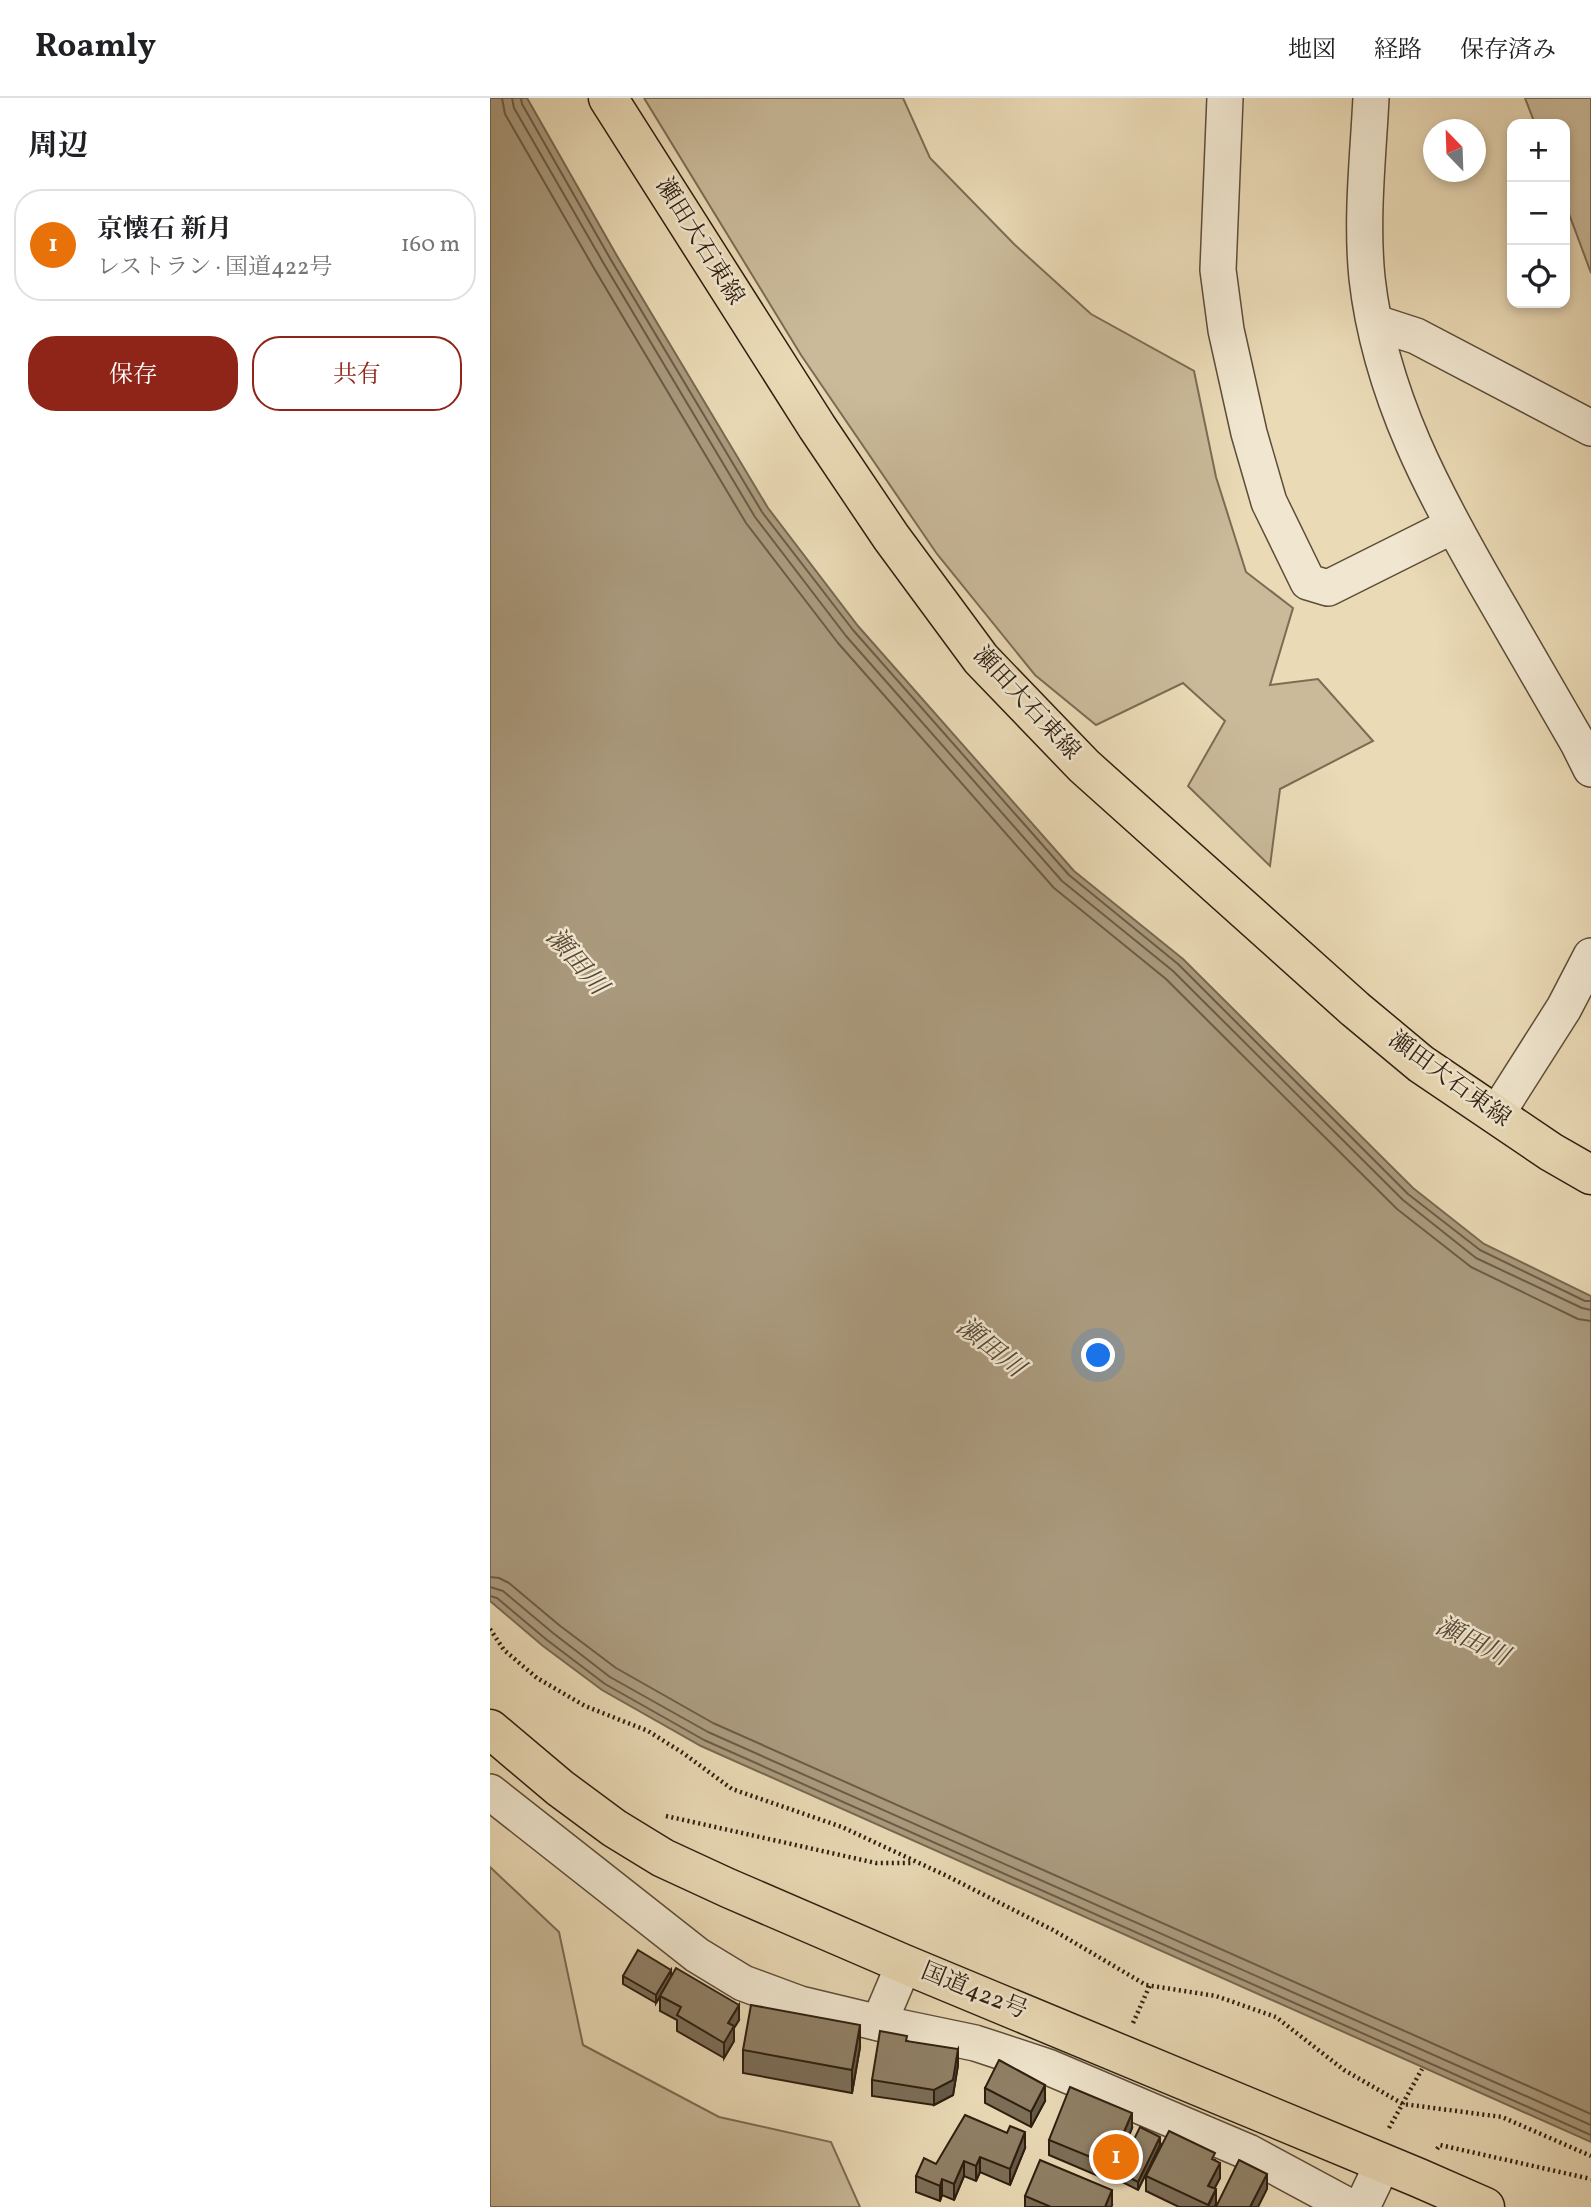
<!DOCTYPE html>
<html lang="ja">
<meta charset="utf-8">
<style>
:root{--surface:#fff;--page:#f2f2f2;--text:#202124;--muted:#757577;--line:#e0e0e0;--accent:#8f2418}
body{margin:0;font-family:Vollkorn,"Noto Serif JP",serif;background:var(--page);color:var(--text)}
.controls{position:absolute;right:21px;top:21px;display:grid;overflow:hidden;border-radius:14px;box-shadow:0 4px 10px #0003}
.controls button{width:63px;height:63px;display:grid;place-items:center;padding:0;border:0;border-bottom:2px solid var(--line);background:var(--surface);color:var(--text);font:35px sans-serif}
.compass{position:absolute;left:933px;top:21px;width:63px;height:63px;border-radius:50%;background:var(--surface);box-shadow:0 4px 10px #0003;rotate:337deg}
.you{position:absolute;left:609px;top:1258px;width:24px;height:24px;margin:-18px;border:5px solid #fff;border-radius:50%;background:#1a73e8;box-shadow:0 0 0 10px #1a73e833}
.badge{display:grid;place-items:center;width:46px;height:46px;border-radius:50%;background:var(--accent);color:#fff;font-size:23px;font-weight:700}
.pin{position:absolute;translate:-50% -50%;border:4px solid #fff;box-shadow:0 2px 7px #0006}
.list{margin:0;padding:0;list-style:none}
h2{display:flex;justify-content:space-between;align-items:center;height:91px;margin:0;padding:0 28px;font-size:30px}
h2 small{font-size:23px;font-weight:400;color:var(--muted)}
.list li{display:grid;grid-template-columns:46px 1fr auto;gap:21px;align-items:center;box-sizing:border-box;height:112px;margin:0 14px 14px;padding:0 14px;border:2px solid var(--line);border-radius:28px}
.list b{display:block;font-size:26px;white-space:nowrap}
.list p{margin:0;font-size:23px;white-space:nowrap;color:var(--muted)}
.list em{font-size:23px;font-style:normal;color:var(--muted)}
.actions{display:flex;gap:14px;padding:21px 28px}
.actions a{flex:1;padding:16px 0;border:2px solid var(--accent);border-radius:28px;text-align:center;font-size:24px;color:var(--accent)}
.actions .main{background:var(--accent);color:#fff}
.icon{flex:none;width:38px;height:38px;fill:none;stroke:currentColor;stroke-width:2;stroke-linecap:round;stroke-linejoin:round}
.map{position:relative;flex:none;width:1101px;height:2109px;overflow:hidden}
header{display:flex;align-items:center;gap:42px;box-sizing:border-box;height:98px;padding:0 35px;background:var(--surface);border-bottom:2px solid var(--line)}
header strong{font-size:33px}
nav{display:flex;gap:38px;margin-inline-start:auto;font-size:24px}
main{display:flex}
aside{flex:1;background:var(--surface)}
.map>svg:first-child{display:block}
.green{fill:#caba9a;stroke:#7c6c54;stroke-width:2}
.water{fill:#aa9a7d;stroke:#786851;stroke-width:2}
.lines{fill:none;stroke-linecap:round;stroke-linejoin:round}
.shore{stroke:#6c5c46;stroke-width:2}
.minor-casing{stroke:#5d4d39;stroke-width:38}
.major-casing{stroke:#2e1e0f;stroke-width:41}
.highway-casing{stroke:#2e1e0f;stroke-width:41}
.path{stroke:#2e1e0f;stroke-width:4.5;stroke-dasharray:2 3.5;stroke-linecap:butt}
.minor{stroke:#f1e7d0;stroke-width:35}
.major{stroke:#eadab6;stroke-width:38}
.highway{stroke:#eadab6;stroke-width:38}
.wall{fill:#7c6e58;stroke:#2e1e0f;stroke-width:2}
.shaded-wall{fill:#655a47;stroke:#2e1e0f;stroke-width:2}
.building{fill:#908066;stroke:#2e1e0f;stroke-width:2}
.labels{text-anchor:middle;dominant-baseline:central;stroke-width:5;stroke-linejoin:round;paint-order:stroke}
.street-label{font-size:24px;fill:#2e1e0f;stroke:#f1e7d0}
.water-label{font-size:26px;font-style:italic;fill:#594936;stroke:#f1e7d0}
</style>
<header>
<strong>Roamly</strong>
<nav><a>地図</a><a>経路</a><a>保存済み</a></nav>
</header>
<main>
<aside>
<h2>周辺<small></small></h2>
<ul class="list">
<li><span class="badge" style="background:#e8710a">1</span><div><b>京懐石 新月</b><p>レストラン · 国道422号</p></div><em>160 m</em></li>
</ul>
<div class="actions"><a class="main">保存</a><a>共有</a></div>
</aside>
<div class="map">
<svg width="1101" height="2109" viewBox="0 0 1101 2109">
<rect width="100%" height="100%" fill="#eadab6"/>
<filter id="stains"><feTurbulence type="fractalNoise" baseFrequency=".00286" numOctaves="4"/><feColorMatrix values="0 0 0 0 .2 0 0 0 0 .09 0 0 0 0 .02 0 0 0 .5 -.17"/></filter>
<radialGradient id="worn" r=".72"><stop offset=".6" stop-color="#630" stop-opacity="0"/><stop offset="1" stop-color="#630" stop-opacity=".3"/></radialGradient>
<g class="green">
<polygon points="154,0 413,0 440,60 525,147 601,216 704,273 726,379 756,474 803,510 780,587 828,581 883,643 790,691 780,768 698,688 735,623 693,585 606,627 545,577 447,456 311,257"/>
<polygon points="1035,0 1101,0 1101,175 1075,105 1075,26 1045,26"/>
<polygon points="0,1769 69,1834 93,1947 229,2019 341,2044 370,2109 0,2109"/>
</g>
<polygon class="water" points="0,0 37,0 127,158 278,410 368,528 584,773 693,861 923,1090 994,1146 1101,1198 1101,2044 211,1648 112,1592 53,1548 0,1503"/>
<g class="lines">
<g class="shore">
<polyline points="12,0 15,16 105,172 256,425 348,545 564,790 676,881 907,1111 981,1169 1088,1221 1101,1223"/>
<polyline points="22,0 24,10 114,166 265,419 356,538 572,783 683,873 913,1102 986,1160 1092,1210 1101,1212"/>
<polyline points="31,0 32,6 121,162 272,414 363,532 579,777 688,866 918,1096 990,1152 1095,1203 1101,1203"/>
<polyline points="0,1479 9,1480 19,1485 69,1527 126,1570 223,1625 1101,2016"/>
<polyline points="0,1489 13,1493 63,1535 120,1579 218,1634 1101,2027"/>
<polyline points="0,1498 7,1500 57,1542 115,1586 214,1642 1101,2037"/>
</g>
<g class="minor-casing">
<g id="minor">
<polyline points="735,0 728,172 736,232 759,335 779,404 818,484 838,490 962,428"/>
<path d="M881,0C878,60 871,120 877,180C890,297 945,398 1003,498C1031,547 1060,596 1088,645L1101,671"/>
<polyline points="886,225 926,238 1101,330"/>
<polyline points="1006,1017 1074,910 1101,858"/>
<polyline points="0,1694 207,1857 253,1885 310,1906 389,1925 485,1945 558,1969 758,2054 860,2109"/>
<polyline points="389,1925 414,1866"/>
<polyline points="872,2109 893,2065"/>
</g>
</g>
<g class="major-casing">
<polyline id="major" points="118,0 327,329 401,439 491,561 594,668 865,911 931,966 1061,1054 1101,1077"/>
</g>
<g class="highway-casing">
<polyline id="highway" points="0,1631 70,1690 124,1730 173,1760 238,1790 414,1866 929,2080 995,2109"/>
</g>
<g class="path">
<polyline points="0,1531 14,1552 47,1580 95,1608 158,1633 193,1655 242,1691 352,1729 457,1778 563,1832 656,1887 726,1898 786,1919 854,1972 913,2006 1012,2019 1101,2058"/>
<polyline points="176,1718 386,1765 424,1765"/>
<polyline points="643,1925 660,1887"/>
<polyline points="899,2030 932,1971"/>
<polyline points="947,2051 950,2047 1101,2081"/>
</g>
<use href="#minor" class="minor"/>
<use href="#major" class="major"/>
<use href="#highway" class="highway"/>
</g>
<g class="wall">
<polygon points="133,1878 181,1878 249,1922 244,1930 244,1943 234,1960 187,1933 187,1922 170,1913 170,1899 166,1905 133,1886"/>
<polygon points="417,1943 468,1967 463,1997 444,2007 382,1998 382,1982"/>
<polygon points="370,1949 362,1995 253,1975 253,1952"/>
<polygon points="495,1990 555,2003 541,2029 495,2005"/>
<polygon points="642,2030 620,2083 559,2057 559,2042"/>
<polygon points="670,2047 648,2092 628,2082 628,2074"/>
<polygon points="535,2050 520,2087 490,2074 486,2083 474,2078 464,2102 452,2097 450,2103 426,2094 426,2078 446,2066"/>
<polygon points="725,2062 730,2080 724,2091 726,2106 724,2109 689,2109 656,2093 656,2078"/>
<polygon points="535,2098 622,2107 621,2109 535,2109"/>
</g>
<g class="shaded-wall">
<polygon points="181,1872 181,1879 166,1905 166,1897"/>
<polygon points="249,1907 249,1922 244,1930 244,1943 234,1960 234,1945 238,1925"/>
<polygon points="370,1927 370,1949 362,1995 362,1972"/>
<polygon points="468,1951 468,1967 463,1997 444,2007 444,1992"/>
<polygon points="555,1987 555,2003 541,2029 541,2014"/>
<polygon points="642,2015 642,2030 620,2083 620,2067"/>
<polygon points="535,2034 535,2050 520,2087 520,2071"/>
<polygon points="670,2039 670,2047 648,2092 648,2084"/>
<polygon points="490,2059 490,2074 486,2083 486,2068"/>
<polygon points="474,2063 474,2078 464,2102 464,2086"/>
<polygon points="730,2065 730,2080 718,2103 718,2088"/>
<polygon points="777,2076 777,2091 768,2109 760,2109"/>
<polygon points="452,2081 452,2097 450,2103 450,2088"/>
<polygon points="726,2091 726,2106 724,2109 718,2109"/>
<polygon points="622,2092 622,2107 621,2109 615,2109"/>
</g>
<g class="building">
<polygon points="148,1852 181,1872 166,1897 133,1878"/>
<polygon points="186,1870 249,1907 238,1925 244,1928 234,1945 187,1917 191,1909 170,1898"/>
<polygon points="261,1907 370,1927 362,1972 253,1952"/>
<polygon points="390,1933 417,1938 416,1943 468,1951 463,1982 444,1992 382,1982"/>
<polygon points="509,1962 555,1987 541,2014 495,1990"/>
<polygon points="580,1989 642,2015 620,2067 559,2042"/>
<polygon points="475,2017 517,2035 520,2028 535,2034 520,2071 490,2059 486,2068 474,2063 464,2086 452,2081 450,2088 426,2078 434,2060 446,2066"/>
<polygon points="650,2029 670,2039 648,2084 628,2074"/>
<polygon points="679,2033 725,2055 722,2061 730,2065 718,2088 726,2091 718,2107 656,2078"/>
<polygon points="550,2062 622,2092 615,2109 561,2109 535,2098"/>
<polygon points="749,2062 777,2076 760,2109 726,2109"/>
</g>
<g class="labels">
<g class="street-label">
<text transform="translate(209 144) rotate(58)">瀬田大石東線</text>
<text transform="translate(536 606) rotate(47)">瀬田大石東線</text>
<text transform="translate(959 982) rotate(36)">瀬田大石東線</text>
<text transform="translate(484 1894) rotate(22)">国道422号</text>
</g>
<g class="water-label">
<text transform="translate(86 864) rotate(49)">瀬田川</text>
<text transform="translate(500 1250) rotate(39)">瀬田川</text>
<text transform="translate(982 1544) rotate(26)">瀬田川</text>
</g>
</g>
<rect width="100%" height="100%" filter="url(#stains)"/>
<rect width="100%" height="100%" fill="url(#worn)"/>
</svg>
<div class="controls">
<button>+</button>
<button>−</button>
<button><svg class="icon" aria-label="locate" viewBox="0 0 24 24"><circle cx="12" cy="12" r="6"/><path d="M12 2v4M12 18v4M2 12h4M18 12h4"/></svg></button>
</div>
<svg class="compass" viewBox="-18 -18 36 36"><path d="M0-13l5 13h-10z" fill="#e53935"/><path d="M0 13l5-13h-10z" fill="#757577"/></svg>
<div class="you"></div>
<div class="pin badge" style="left:626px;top:2059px;background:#e8710a">1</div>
</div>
</main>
